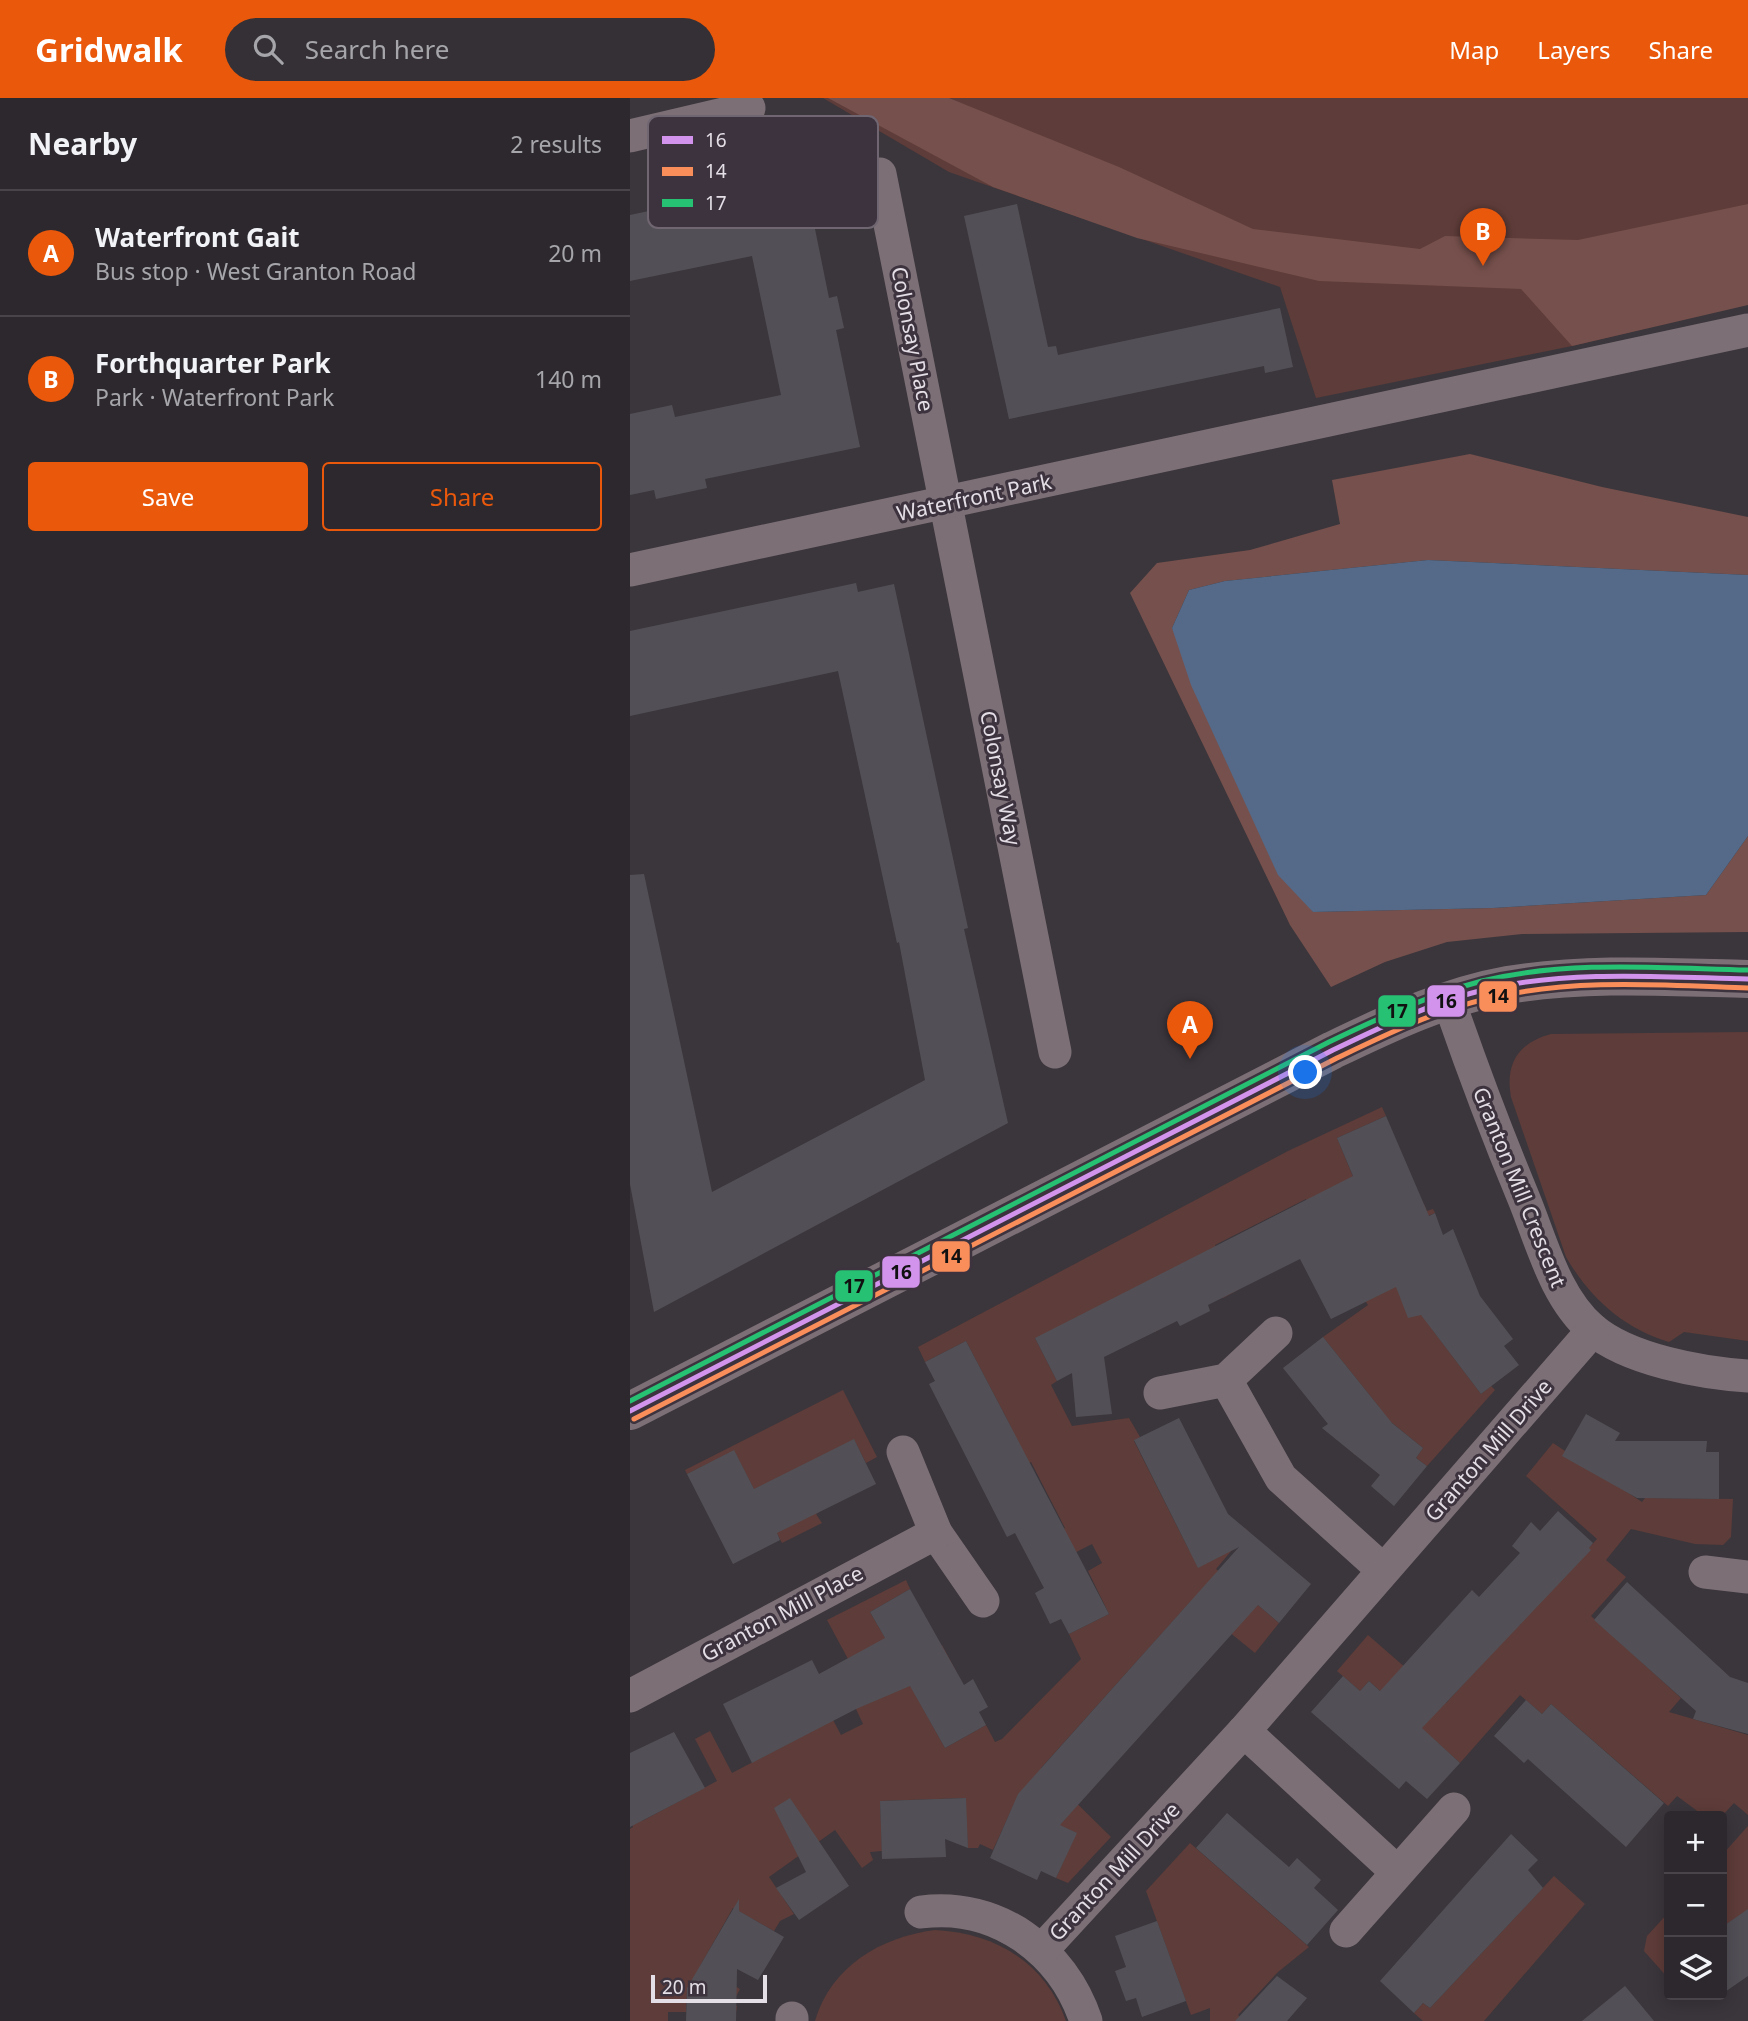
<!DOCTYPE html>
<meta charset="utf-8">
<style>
:root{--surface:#2c282d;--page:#343035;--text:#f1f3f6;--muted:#a6a6aa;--line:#484449;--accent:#ea580c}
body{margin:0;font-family:"Noto Sans",sans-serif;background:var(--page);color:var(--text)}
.controls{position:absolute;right:21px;bottom:21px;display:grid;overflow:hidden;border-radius:7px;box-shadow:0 4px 18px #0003}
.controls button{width:63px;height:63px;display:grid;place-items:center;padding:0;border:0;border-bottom:2px solid var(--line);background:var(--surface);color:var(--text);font:35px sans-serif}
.scale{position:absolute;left:21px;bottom:18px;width:116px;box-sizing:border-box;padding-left:7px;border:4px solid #e4dee6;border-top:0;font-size:19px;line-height:24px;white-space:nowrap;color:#e4dee6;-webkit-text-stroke:5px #3d333f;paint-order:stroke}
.you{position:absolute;left:676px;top:975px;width:24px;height:24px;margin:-18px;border:5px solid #fff;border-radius:50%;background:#1a73e8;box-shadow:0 0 0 10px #1a73e833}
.badge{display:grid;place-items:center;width:46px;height:46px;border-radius:50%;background:var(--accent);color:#fff;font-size:23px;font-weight:700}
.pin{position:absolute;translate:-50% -58px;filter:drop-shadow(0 2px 4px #0008)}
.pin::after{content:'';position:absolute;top:37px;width:24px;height:21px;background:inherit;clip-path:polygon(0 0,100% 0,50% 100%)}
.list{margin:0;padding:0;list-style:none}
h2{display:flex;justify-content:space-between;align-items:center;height:91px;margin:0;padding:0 28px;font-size:30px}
h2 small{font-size:23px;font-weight:400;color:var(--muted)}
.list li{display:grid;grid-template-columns:46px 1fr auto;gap:21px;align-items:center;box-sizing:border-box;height:126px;padding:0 28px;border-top:2px solid var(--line)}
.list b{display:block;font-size:26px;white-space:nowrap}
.list p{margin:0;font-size:23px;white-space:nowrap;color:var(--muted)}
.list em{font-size:23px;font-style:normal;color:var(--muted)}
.actions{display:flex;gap:14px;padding:21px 28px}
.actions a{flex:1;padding:16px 0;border:2px solid var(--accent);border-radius:7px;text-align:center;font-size:24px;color:var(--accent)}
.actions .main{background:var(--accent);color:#fff}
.icon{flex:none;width:38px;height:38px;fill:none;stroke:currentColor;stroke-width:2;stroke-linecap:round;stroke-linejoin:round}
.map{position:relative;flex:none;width:1118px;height:1923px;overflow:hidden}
header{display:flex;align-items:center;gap:42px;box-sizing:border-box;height:98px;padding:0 35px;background:var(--accent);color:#fff}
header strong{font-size:33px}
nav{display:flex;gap:38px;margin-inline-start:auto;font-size:24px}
.search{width:490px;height:63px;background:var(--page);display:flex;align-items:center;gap:18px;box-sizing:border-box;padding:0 24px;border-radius:38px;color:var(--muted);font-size:26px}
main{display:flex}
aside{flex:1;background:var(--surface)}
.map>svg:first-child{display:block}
.green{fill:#5e3c39}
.forest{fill:#76504c}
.water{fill:#546a88}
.building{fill:#525056}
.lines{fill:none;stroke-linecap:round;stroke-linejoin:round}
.minor{stroke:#7c7076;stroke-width:33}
.tertiary{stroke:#7c7076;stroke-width:38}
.bus-1-casing{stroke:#3d333f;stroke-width:10}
.bus-2-casing{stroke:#3d333f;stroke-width:10}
.bus-3-casing{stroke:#3d333f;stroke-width:10}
.bus-1{stroke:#d193ec;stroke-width:5}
.bus-2{stroke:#fa8e5a;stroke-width:5}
.bus-3{stroke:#26c172;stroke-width:5}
.labels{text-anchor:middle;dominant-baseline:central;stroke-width:6;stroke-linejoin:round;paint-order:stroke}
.street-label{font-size:21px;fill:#e4dee6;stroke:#3d333f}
.key{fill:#3d333f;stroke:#6f6671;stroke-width:2}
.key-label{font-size:19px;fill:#e4dee6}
.line-badge{stroke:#3d333f;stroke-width:2.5}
.pale-badge-label{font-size:19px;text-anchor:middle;font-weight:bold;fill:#111}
</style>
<header>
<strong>Gridwalk</strong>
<div class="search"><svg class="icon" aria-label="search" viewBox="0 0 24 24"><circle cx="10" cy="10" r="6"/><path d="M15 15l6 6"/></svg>Search here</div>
<nav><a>Map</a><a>Layers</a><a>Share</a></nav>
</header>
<main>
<aside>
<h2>Nearby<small>2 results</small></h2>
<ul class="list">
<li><span class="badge">A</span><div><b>Waterfront Gait</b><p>Bus stop · West Granton Road</p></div><em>20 m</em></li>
<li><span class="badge">B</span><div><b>Forthquarter Park</b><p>Park · Waterfront Park</p></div><em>140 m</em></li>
</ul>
<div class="actions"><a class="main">Save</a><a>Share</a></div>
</aside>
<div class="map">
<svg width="1118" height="1923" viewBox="0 0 1118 1923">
<rect width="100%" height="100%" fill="#3b363c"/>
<g class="green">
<polygon points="193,0 1118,0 1118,206 942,248 686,300 650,189 319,74"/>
<path d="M1118,934V1243L1054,1234L1039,1244C993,1230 960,1200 936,1159L881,999C875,966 888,945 921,936Z"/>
<polygon points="752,1009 756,1018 707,1040 737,1112 711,1142 794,1106 797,1113 803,1111 805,1115 746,1139 839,1202 802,1231 851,1296 861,1288 865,1292 797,1368 786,1360 793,1350 756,1320 725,1357 710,1341 749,1309 693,1239 738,1207 699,1146 676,1101 585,1147 608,1192 593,1200 571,1157 532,1230 525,1234 405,1240 427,1283 421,1287 442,1328 499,1320 510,1339 504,1343 559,1452 615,1430 618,1433 586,1471 649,1525 625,1555 561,1503 411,1670 481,1739 438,1785 426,1780 446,1735 384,1706 363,1752 350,1746 348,1750 338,1750 335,1700 250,1703 252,1753 240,1754 243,1762 232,1770 205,1732 139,1779 164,1816 150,1823 144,1833 103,1810 70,1868 110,1891 102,1906 107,1908 106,1915 82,1915 57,1892 56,1914 38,1914 38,1923 0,1923 0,1731 3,1729 0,1701 12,1723 87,1683 65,1641 80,1633 102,1675 203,1622 211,1637 233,1626 226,1611 218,1561 197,1522 276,1482 280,1491 240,1514 272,1569 312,1547 326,1573 285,1596 315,1650 356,1627 365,1644 372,1641 451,1561 439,1536 479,1516 458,1473 472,1465 462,1446 407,1474 394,1452 435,1430 401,1364 386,1372 381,1329 336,1243 295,1264 288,1249 658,1053"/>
<polygon points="213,1292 247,1359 236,1365 224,1342 192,1412 186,1416 192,1425 152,1445 104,1353 57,1376 55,1372"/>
<polygon points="923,1345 1012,1404 1015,1400 1103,1401 1101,1439 1093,1447 1065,1446 1001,1431 976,1462 996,1479 961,1518 1051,1600 1039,1614 1118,1637 1118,1717 1104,1705 1092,1718 1074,1718 1047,1698 1038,1708 921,1606 912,1616 890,1597 830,1665 739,1583 730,1593 707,1573 738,1537 816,1605 967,1441 896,1378"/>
<polygon points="1118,1728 1118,1812 1092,1829 1092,1757"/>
<polygon points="560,1745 679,1849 648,1874 608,1917 614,1923 580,1923 580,1910 561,1917 516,1793"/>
<polygon points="924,1778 955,1806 854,1923 793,1923 784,1915 793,1905 800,1910"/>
<polygon points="1039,1814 1039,1848 1035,1853 1039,1858 1039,1881 1014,1853 1017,1838"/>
<path d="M305,1832C365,1835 415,1864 436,1923H185C201,1868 251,1839 305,1832Z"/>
</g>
<g class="forest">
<polygon points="198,0 319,0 489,69 623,131 790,151 815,138 948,142 1118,106 1118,207 942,248 891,191 689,183 507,140 363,89"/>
<polygon points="840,356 972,389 1118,419 1118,477 798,462 595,483 559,492 542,530 683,814 863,810 1076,797 1118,738 1118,834 892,836 817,844 755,864 701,889 660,827 500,495 527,465 620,452 710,426 702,382"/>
</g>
<polygon class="water" points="798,462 1118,477 1118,738 1076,797 863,810 683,814 648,777 561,587 542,530 559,492 595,483"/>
<g class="building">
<polygon points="173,72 199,200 207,198 214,230 206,232 230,349 75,381 77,390 26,401 24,392 0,397 0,316 42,307 45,319 151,297 122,158 0,183 0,117 85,99 82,87"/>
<polygon points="387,106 418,249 426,248 428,257 650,210 663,269 635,275 634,268 379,321 334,118"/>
<polygon points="226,485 228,494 264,486 338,830 334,831 378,1025 24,1214 0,1086 0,777 14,776 82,1094 295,982 269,844 267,845 208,573 0,618 0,533"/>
<polygon points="756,1018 799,1118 805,1115 813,1137 823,1131 850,1198 883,1241 874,1248 889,1267 851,1296 791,1217 778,1220 766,1189 701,1221 670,1161 578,1207 580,1213 550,1228 547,1223 474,1259 482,1316 446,1319 442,1275 427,1283 405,1240 723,1078 707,1040"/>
<polygon points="693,1239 762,1325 793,1350 786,1360 797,1368 764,1408 741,1388 750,1377 692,1330 698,1326 653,1270"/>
<polygon points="336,1243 479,1516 439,1536 431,1521 420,1526 405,1495 414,1490 385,1435 377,1439 299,1286 305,1283 295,1264"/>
<polygon points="956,1316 990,1335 985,1343 1077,1343 1076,1354 1089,1354 1089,1401 1007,1400 932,1358"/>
<polygon points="549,1320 598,1416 681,1486 649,1525 628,1507 430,1727 447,1735 426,1780 411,1773 407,1782 360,1760 388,1696 609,1449 568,1470 504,1342"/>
<polygon points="224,1341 246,1386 147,1435 150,1442 103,1466 57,1376 104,1352 124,1391"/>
<polygon points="928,1413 963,1445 959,1450 961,1452 792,1630 830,1665 797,1701 776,1683 769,1691 681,1614 713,1578 730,1593 739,1583 750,1593 842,1492 849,1499 890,1455 882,1448 901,1424 910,1433"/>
<polygon points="997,1484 1100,1579 1118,1585 1118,1636 1063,1621 1066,1613 964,1522"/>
<polygon points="280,1491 334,1587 343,1581 358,1609 349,1614 356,1627 315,1650 280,1588 226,1611 122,1665 93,1606 182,1562 189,1576 255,1540 240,1514"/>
<polygon points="896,1602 912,1616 921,1606 1034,1705 996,1749 898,1661 894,1665 864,1638"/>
<polygon points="44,1634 75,1690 0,1729 0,1655"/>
<polygon points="160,1700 219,1788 169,1822 146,1790 176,1774 144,1710"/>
<polygon points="336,1700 338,1750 315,1741 316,1759 252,1761 250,1703"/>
<polygon points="597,1715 659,1769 667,1760 691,1782 684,1790 708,1812 677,1847 566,1750"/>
<polygon points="881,1736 908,1762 898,1772 913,1790 800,1910 793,1905 784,1915 750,1883"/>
<polygon points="109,1801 109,1813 154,1839 128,1882 107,1871 106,1923 56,1923 57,1890"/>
<polygon points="1118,1811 1118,1878 1092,1896 1092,1829"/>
<polygon points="527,1823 556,1903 512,1919 506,1900 496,1903 485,1873 496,1869 485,1838"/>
<polygon points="647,1878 677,1900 657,1923 605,1923"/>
<polygon points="995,1888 1024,1923 952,1923"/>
</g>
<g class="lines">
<g class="minor">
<polyline points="0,38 119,10"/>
<polyline points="250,76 425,954"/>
<polyline points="0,472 1118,232"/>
<path d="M819,903C842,970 867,1036 894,1101C912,1145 925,1199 962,1231C998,1262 1072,1275 1118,1278"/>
<polyline points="596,1282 651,1380 753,1472"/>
<polyline points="530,1295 596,1282 646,1235"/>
<polyline points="273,1354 306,1435 353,1503"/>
<polyline points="1075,1474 1118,1479"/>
<polyline points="0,1598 306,1435"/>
<polyline points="614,1633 766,1773"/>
<path d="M291,1814C367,1804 433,1853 456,1923"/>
<polyline points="716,1833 824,1711"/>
<polyline points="412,1852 614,1633 963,1232"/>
<polyline points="162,1923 162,1920"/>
</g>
<path class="tertiary" d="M0,1313L703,952C759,925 816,898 878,887C957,874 1038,879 1118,881"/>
<g class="bus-1-casing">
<path id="bus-1" d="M0,1313L703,952C753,928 803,904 857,891C942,872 1032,879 1118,881"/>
</g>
<g class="bus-2-casing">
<path id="bus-2" d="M4,1321L707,960C755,937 804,913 856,901C941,880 1032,887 1118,890"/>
</g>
<g class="bus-3-casing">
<path id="bus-3" d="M0,1303L699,944C749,920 799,897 852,883C938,862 1030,870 1118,872"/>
</g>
<use href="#bus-1" class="bus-1"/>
<use href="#bus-2" class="bus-2"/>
<use href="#bus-3" class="bus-3"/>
</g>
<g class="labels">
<g class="street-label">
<text transform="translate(283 241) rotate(79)">Colonsay Place</text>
<text transform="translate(344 399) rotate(-12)">Waterfront Park</text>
<text transform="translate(371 680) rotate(79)">Colonsay Way</text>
<text transform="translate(890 1089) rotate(68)">Granton Mill Crescent</text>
<text transform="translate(858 1352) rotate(-49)">Granton Mill Drive</text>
<text transform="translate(152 1515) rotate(-28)">Granton Mill Place</text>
<text transform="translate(484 1773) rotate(-47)">Granton Mill Drive</text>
</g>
</g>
<rect x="18" y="18" width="230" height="112" rx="10" class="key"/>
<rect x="32" y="38" width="31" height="8" fill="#d193ec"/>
<rect x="32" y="69" width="31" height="9" fill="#fa8e5a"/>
<rect x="32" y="101" width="31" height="8" fill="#26c172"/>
<g class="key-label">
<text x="75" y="49">16</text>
<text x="75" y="80">14</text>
<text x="75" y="112">17</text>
</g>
<g class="line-badge">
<rect x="848" y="882" width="40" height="33" rx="7" fill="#fa8e5a"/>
<rect x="796" y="886" width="40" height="34" rx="7" fill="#d193ec"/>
<rect x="747" y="896" width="40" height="34" rx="7" fill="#26c172"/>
<rect x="301" y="1142" width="40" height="33" rx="7" fill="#fa8e5a"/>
<rect x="251" y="1157" width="40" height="34" rx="7" fill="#d193ec"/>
<rect x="204" y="1171" width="40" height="34" rx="7" fill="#26c172"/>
</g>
<g class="pale-badge-label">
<text x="868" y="905">14</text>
<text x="816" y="910">16</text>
<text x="767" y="920">17</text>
<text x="321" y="1165">14</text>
<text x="271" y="1181">16</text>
<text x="224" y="1195">17</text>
</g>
</svg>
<div class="controls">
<button>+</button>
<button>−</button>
<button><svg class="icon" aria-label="layers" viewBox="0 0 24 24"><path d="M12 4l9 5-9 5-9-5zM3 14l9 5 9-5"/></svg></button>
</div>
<div class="scale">20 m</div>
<div class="you"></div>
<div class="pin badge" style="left:560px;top:961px">A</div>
<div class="pin badge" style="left:853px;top:168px">B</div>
</div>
</main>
